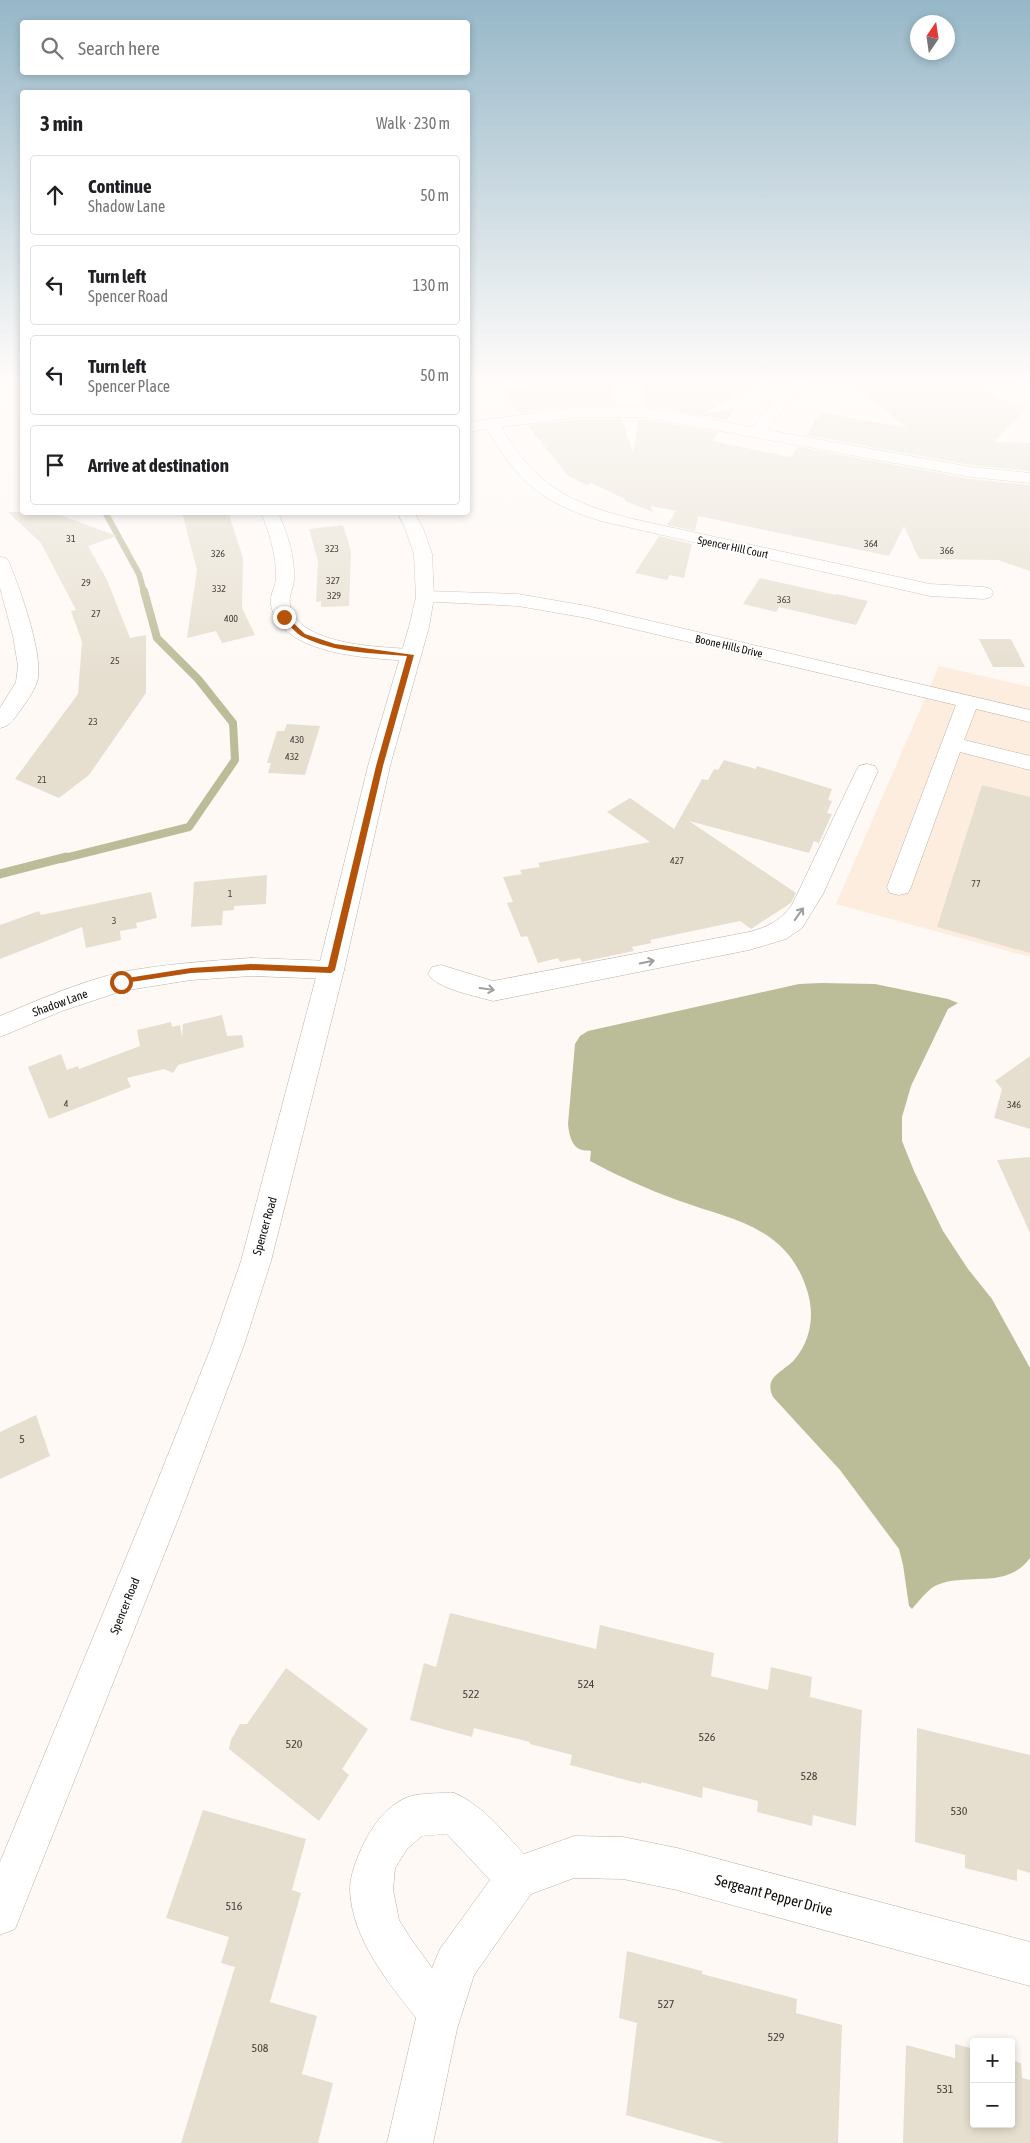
<!DOCTYPE html>
<meta charset="utf-8">
<style>
:root{--surface:#fff;--page:#f6f6f6;--text:#202124;--muted:#757577;--line:#e0e0e0}
body{margin:0;font-family:"Asap Condensed",sans-serif;background:var(--page);color:var(--text)}
.controls{position:absolute;right:15px;bottom:15px;display:grid;overflow:hidden;border-radius:5px;box-shadow:0 2px 8px #0003}
.controls button{width:45px;height:45px;display:grid;place-items:center;padding:0;border:0;border-bottom:1px solid var(--line);background:var(--surface);color:var(--text);font:25px sans-serif}
.compass{position:absolute;left:910px;top:15px;width:45px;height:45px;border-radius:50%;background:var(--surface);box-shadow:0 2px 8px #0003;rotate:13deg}
.stop{position:absolute;width:15px;height:15px;margin:-11px;border:4px solid #b45309;border-radius:50%;background:#fff}
.stop.end{background:#b45309;border-color:#fff;box-shadow:0 1px 5px #0008}
.list{margin:0;padding:0;list-style:none}
h2{display:flex;justify-content:space-between;align-items:center;height:65px;margin:0;padding:0 20px;font-size:21px}
h2 small{font-size:16px;font-weight:400;color:var(--muted)}
.list li{display:grid;grid-template-columns:32px 1fr auto;gap:15px;align-items:center;box-sizing:border-box;height:80px;margin:0 10px 10px;padding:0 10px;border:1px solid var(--line);border-radius:5px}
.list b{display:block;font-size:19px;white-space:nowrap}
.list p{margin:0;font-size:16px;white-space:nowrap;color:var(--muted)}
.list em{font-size:16px;font-style:normal;color:var(--muted)}
.icon{flex:none;width:28px;height:28px;fill:none;stroke:currentColor;stroke-width:2;stroke-linecap:round;stroke-linejoin:round}
.map{position:relative;flex:none;width:1030px;height:2143px;overflow:hidden}
.search{position:absolute;background:var(--surface);box-shadow:0 2px 8px #0003;left:20px;top:20px;width:450px;height:55px;display:flex;align-items:center;gap:12px;box-sizing:border-box;padding:0 18px;border-radius:5px;color:var(--muted);font-size:19px}
.panel{position:absolute;background:var(--surface);box-shadow:0 2px 8px #0003;left:20px;top:90px;width:450px;height:425px;border-radius:5px}
.map>svg:first-child{display:block}
.built{fill:#fdeddf}
.water{fill:#bbbc98}
.lines{fill:none;stroke-linecap:round;stroke-linejoin:round}
.stream-far2{stroke:#bbbc98;stroke-width:6}
.stream-far1{stroke:#bbbc98;stroke-width:8}
.stream{stroke:#bbbc98;stroke-width:9}
.building{fill:#e6dfd0}
.minor-casing{stroke:#bdb0a6;stroke-width:1}
.major-casing{stroke:#bdb0a6;stroke-width:1}
.minor{fill:#fff;fill-rule:evenodd}
.major{fill:#fff;fill-rule:evenodd}
.oneway{stroke:#9f9e9c}
.route{fill:#b45309}
.labels{text-anchor:middle;dominant-baseline:central;stroke-width:4.5;stroke-linejoin:round;paint-order:stroke}
.number-label{font-size:10px;fill:#46413a}
.far-street-label{font-size:11px;fill:#100c08;stroke:#fff}
.street-label{font-size:12px;fill:#100c08;stroke:#fff}
.near-number-label{font-size:12px;fill:#46413a}
.near-street-label{font-size:15px;fill:#100c08;stroke:#fff}
</style>
<div class="map">
<svg width="1030" height="2143" viewBox="0 0 1030 2143">
<rect width="100%" height="100%" fill="#fff9f5"/>
<polygon class="built" points="939,666 1030,687 1030,957 836,904"/>
<path class="water" d="M821,983L875,984L948,999L958,1003L948,1009L911,1086L902,1117V1141L914,1171L943,1231L968,1269L992,1299L1030,1368V1558C1007,1590 968,1572 937,1585C928,1589 919,1601 912,1609L909,1606L903,1565L899,1549L840,1470L773,1397C763,1376 784,1372 795,1359C812,1338 815,1312 806,1287C785,1225 731,1220 677,1200C647,1189 618,1176 590,1161L591,1151C588,1150 585,1151 582,1150C571,1147 569,1133 568,1124L575,1044L580,1036L588,1031L799,984Z"/>
<g class="lines">
<polyline class="stream-far2" points="105,512 139,574 144,592"/>
<polyline class="stream-far1" points="61,859 189,827 235,760 233,723 198,679 157,638 144,591"/>
<polyline class="stream" points="0,874 66,857"/>
</g>
<g class="building">
<polygon points="646,379 766,379 703,414 735,408 727,420 641,405"/>
<polygon points="895,379 970,379 999,398 1028,407 994,442 1030,443 1030,471 971,465 806,435 821,412 908,428 853,387"/>
<polygon points="608,380 617,405 580,405 519,413 501,390 560,382"/>
<polygon points="580,419 622,419 633,453 639,419 644,419 718,432 712,441 791,457 798,447 971,479 1030,485 1030,571 998,560 919,559 904,526 889,556 698,516 695,531 667,525 676,511 651,506 653,512 625,501 625,499 591,483 587,485 568,476 528,425"/>
<polygon points="8,512 52,512 117,536 88,546 107,580 130,638 146,635 146,693 89,775 59,798 15,779 78,694 82,642 71,611 76,610 41,543"/>
<polygon points="182,512 228,512 243,558 242,608 255,635 222,643 216,631 187,638 197,570"/>
<polygon points="343,525 351,551 349,606 321,607 321,601 316,602 318,561 309,529"/>
<polygon points="659,536 692,544 684,578 670,575 667,580 635,573"/>
<polygon points="760,578 836,595 837,594 868,601 856,625 779,607 776,612 743,604"/>
<polygon points="979,639 1011,639 1025,667 993,667"/>
<polygon points="287,724 320,726 305,775 268,773 271,763 267,763 277,731 284,731"/>
<polygon points="724,760 756,769 757,766 832,789 828,800 832,801 827,813 832,814 819,843 814,841 809,853 689,821 796,893 791,903 751,929 740,921 650,940 652,943 632,947 634,951 586,961 582,962 580,958 560,962 558,958 538,963 527,936 521,937 507,903 513,902 503,877 522,874 520,870 540,867 538,863 650,842 607,812 630,798 674,829 702,779 708,780 714,769 718,770"/>
<polygon points="982,785 1030,797 1030,953 937,927"/>
<polygon points="267,875 266,904 234,906 234,910 223,911 222,925 191,927 194,882"/>
<polygon points="151,892 157,918 136,923 137,928 120,931 121,940 86,948 82,927 0,959 0,925 39,911 41,915"/>
<polygon points="222,1015 227,1036 242,1035 244,1047 178,1065 173,1073 164,1069 127,1078 131,1087 49,1119 28,1067 61,1054 67,1070 78,1066 79,1069 140,1046 137,1030 171,1022 172,1027 180,1025 182,1037 183,1024"/>
<polygon points="1030,1056 1030,1129 994,1118 1002,1089 995,1081"/>
<polygon points="1030,1157 1030,1233 997,1160"/>
<polygon points="36,1415 50,1456 0,1479 0,1432"/>
<polygon points="450,1613 596,1649 600,1625 714,1653 711,1676 768,1690 771,1667 812,1677 810,1697 862,1710 856,1826 813,1815 812,1826 757,1812 758,1801 703,1787 702,1798 641,1782 641,1784 570,1765 572,1755 530,1744 530,1742 474,1728 472,1737 410,1720 424,1663 436,1667"/>
<polygon points="286,1668 368,1729 342,1769 349,1775 319,1821 229,1749 231,1740 240,1724 247,1724"/>
<polygon points="917,1728 1030,1755 1030,1873 1017,1869 1017,1881 965,1868 965,1855 915,1842"/>
<polygon points="203,1810 306,1839 292,1890 301,1893 270,2002 317,2016 302,2074 333,2083 318,2143 181,2143 235,1967 221,1963 229,1937 166,1918"/>
<polygon points="627,1951 702,1971 702,1974 797,1999 796,2013 842,2025 838,2143 724,2143 626,2115 637,2023 619,2018"/>
<polygon points="955,2044 974,2049 974,2124 1011,2124 1011,2060 1021,2063 1022,2078 1030,2080 1030,2143 903,2143 906,2045 955,2058"/>
</g>
<g class="lines">
<g class="minor-casing">
<g id="minor">
<path d="M798,379H817L792,398L767,430L971,467L1030,473V483L971,477L644,417H580L501,427C536,486 569,503 633,519L930,584L984,587L991,589L993,593L991,597L984,599L930,596L601,521C543,503 517,482 487,429L468,432V422L580,407H644L753,427L775,398Z"/>
<path d="M261,512H278C287,533 295,556 294,579C294,587 288,596 290,605C297,645 379,647 411,649L418,651L421,655L418,659L411,661C371,658 281,656 271,605C269,597 275,588 276,579C277,556 269,533 261,512Z"/>
<path d="M0,557L6,558L9,562C20,589 42,650 38,678C36,689 28,699 22,708C15,717 11,726 0,728V708L16,682L18,666L13,636L0,588Z"/>
<polygon points="425,591 518,594 587,606 1030,710 1030,722 976,709 964,740 1030,756 1030,770 960,752 911,887 908,893 899,895 890,893 887,887 956,705 587,618 518,606 418,601 416,597 418,593"/>
<path d="M867,764L875,766L878,771L823,894L802,928L786,939L749,950L493,1001C476,996 437,989 428,974L432,967L441,965L493,981L749,932C768,927 780,921 792,905L856,771L859,766Z"/>
<path d="M251,958L331,961L340,963L344,970L340,977L331,979L251,976L191,980L122,991L62,1011L0,1037V1016C38,1000 82,981 122,972C165,964 208,961 251,958Z"/>
<path d="M454,1793C483,1805 503,1832 524,1854L574,1836L623,1837L677,1848L1030,1942V1986L677,1890L623,1879L574,1878L531,1894L474,1975L457,2029L433,2143H387L416,2018C388,1982 352,1939 350,1890C350,1874 357,1858 364,1843C374,1823 392,1799 416,1795C428,1793 441,1793 454,1793ZM447,1834L490,1880L440,1949L432,1968L411,1939L399,1920L393,1890L395,1868L407,1849L422,1836Z"/>
</g>
</g>
<g class="major-casing">
<polygon id="major" points="397,512 414,512 423,528 432,554 434,597 429,627 390,766 344,970 271,1261 244,1345 179,1517 21,1914 15,1929 0,1935 0,1862 143,1517 212,1345 241,1261 318,970 368,766 409,627 416,597 414,554 405,528"/>
</g>
<use href="#minor" class="minor"/>
<use href="#major" class="major"/>
</g>
<defs><path id="oneway-shaft" d="M-6 0H5M1.5-3L5.5 0L1.5 3" fill="none" stroke-width="1.6" stroke-linecap="round" stroke-linejoin="round" transform="scale(1.25)"/></defs>
<g class="oneway">
<use href="#oneway-shaft" transform="translate(799 914) rotate(-55)"/>
<use href="#oneway-shaft" transform="translate(647 962) rotate(-11)"/>
<use href="#oneway-shaft" transform="translate(487 989) rotate(8)"/>
</g>
<linearGradient id="sky" x2="0" y2="1"><stop stop-color="#96b7c8"/><stop offset="0.56" stop-color="#fffcfa"/><stop offset="1" stop-color="#fffcfa" stop-opacity="0"/></linearGradient>
<rect width="1030" height="679" fill="url(#sky)"/>
<path class="route" d="M282,616H286L305,634L335,644L414,655L383,766L335,970L331,973L251,970L191,973L118,984L117,982L121,979L191,968L251,964L328,967L376,766L407,656C373,653 335,653 303,637C295,633 289,624 282,618Z"/>
<g class="labels">
<g class="number-label">
<text x="71" y="538">31</text>
<text x="871" y="543">364</text>
<text x="332" y="548">323</text>
<text x="947" y="550">366</text>
<text x="218" y="553">326</text>
<text x="333" y="580">327</text>
<text x="86" y="582">29</text>
<text x="219" y="588">332</text>
<text x="334" y="595">329</text>
<text x="784" y="599">363</text>
<text x="96" y="613">27</text>
<text x="231" y="618">400</text>
<text x="115" y="660">25</text>
<text x="93" y="721">23</text>
<text x="297" y="739">430</text>
<text x="292" y="756">432</text>
<text x="42" y="779">21</text>
<text x="677" y="860">427</text>
<text x="976" y="883">77</text>
<text x="230" y="893">1</text>
<text x="114" y="920">3</text>
<text x="66" y="1103">4</text>
<text x="1014" y="1104">346</text>
</g>
<g class="far-street-label">
<text transform="translate(733 547) rotate(12)">Spencer Hill Court</text>
<text transform="translate(729 646) rotate(13)">Boone Hills Drive</text>
</g>
<g class="street-label">
<text transform="translate(60 1003) rotate(-20)">Shadow Lane</text>
<text transform="translate(265 1226) rotate(-74)">Spencer Road</text>
<text transform="translate(125 1606) rotate(-68)">Spencer Road</text>
</g>
<g class="near-number-label">
<text x="22" y="1439">5</text>
<text x="586" y="1684">524</text>
<text x="471" y="1694">522</text>
<text x="707" y="1737">526</text>
<text x="294" y="1744">520</text>
<text x="809" y="1776">528</text>
<text x="959" y="1811">530</text>
<text x="234" y="1906">516</text>
<text x="666" y="2004">527</text>
<text x="776" y="2037">529</text>
<text x="260" y="2048">508</text>
<text x="945" y="2089">531</text>
</g>
<g class="near-street-label">
<text transform="translate(774 1895) rotate(15)">Sergeant Pepper Drive</text>
</g>
</g>
</svg>
<div class="controls">
<button>+</button>
<button>−</button>
</div>
<svg class="compass" viewBox="-18 -18 36 36"><path d="M0-13l5 13h-10z" fill="#e53935"/><path d="M0 13l5-13h-10z" fill="#757577"/></svg>
<div class="stop" style="left:121px;top:982px"></div>
<div class="stop end" style="left:284px;top:617px"></div>
<div class="search"><svg class="icon" aria-label="search" viewBox="0 0 24 24"><circle cx="10" cy="10" r="6"/><path d="M15 15l6 6"/></svg>Search here</div>
<section class="panel">
<h2>3 min<small>Walk · 230 m</small></h2>
<ul class="list">
<li><svg class="icon" aria-label="ahead" viewBox="0 0 24 24"><path d="M12 20V5M6 11l6-6 6 6"/></svg><div><b>Continue</b><p>Shadow Lane</p></div><em>50 m</em></li>
<li><svg class="icon" aria-label="left" viewBox="0 0 24 24"><path d="M17 20v-9H6M10 6l-5 5 5 5"/></svg><div><b>Turn left</b><p>Spencer Road</p></div><em>130 m</em></li>
<li><svg class="icon" aria-label="left" viewBox="0 0 24 24"><path d="M17 20v-9H6M10 6l-5 5 5 5"/></svg><div><b>Turn left</b><p>Spencer Place</p></div><em>50 m</em></li>
<li><svg class="icon" aria-label="arrive" viewBox="0 0 24 24"><path d="M6 21V4h12l-3 4 3 4H6"/></svg><div><b>Arrive at destination</b></div></li>
</ul>
</section>
</div>
